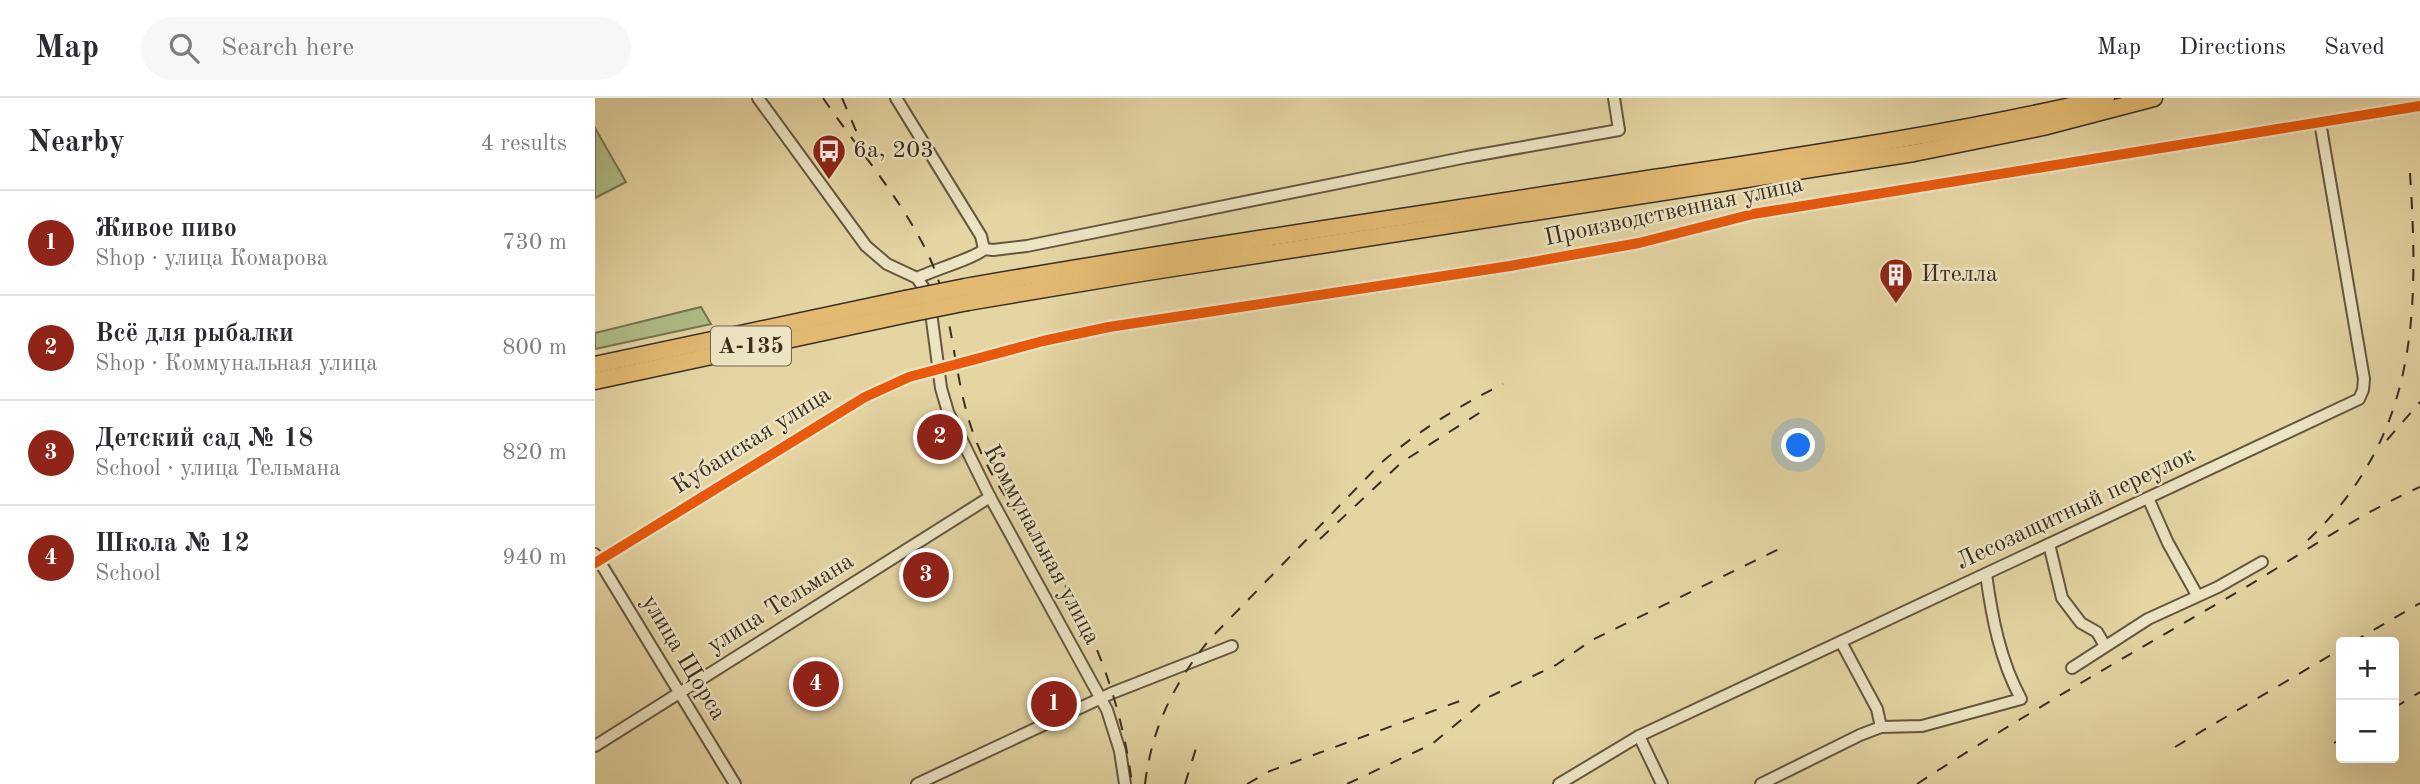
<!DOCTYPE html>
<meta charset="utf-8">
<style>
:root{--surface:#fff;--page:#f7f7f7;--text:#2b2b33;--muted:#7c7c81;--line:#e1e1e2;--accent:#8f2418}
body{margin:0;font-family:"Old Standard TT",serif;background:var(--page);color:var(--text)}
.controls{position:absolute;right:21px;bottom:21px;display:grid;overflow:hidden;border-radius:7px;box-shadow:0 7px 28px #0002}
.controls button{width:63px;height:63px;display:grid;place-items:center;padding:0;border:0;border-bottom:2px solid var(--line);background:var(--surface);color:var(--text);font:35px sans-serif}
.you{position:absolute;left:1204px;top:348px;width:24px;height:24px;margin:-18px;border:5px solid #fff;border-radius:50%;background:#1a73e8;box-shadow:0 0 0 10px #1a73e833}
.badge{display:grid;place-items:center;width:46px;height:46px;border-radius:50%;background:var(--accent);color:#fff;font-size:23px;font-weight:700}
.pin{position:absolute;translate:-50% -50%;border:4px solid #fff;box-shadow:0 2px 7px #0006}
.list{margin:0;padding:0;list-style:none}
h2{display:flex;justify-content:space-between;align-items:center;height:91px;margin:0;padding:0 28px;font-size:30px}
h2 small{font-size:23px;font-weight:400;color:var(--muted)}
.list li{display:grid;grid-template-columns:46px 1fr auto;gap:21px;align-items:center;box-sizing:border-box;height:105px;padding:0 28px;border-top:2px solid var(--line)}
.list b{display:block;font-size:26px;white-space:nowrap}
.list p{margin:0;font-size:23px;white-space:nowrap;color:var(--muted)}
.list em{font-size:23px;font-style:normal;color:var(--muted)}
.icon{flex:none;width:38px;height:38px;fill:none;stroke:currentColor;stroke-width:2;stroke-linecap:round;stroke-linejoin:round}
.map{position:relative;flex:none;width:1825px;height:686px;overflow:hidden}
header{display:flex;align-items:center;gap:42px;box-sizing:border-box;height:98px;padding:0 35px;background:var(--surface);border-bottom:2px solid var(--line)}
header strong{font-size:33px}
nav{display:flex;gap:38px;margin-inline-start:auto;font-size:24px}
.search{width:490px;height:63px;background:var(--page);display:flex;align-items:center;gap:18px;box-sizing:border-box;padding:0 24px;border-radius:38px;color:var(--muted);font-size:26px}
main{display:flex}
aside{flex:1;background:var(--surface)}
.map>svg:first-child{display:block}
.green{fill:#b0be88;stroke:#757654;stroke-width:2}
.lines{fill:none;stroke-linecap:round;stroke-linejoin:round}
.minor-casing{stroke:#645741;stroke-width:14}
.highway-casing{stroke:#3a2d20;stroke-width:19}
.minor{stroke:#ede4c3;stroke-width:10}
.highway{stroke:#e2ba72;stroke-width:16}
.rail{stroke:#3a2d20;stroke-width:2;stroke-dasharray:12 12;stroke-linecap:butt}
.highway-bridge-casing{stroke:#3a2d20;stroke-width:19;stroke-linecap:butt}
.highway-bridge{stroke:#e2ba72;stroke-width:16}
.cycleway-casing{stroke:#ede4c3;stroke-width:15}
.cycleway{stroke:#e8590c;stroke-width:10}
.labels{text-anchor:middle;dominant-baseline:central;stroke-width:5;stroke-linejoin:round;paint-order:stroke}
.shield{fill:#ede4c3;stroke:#706451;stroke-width:2}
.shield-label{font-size:23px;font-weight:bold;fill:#3a2d20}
.poi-label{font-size:24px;fill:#3a2d20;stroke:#ede4c3;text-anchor:start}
.street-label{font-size:24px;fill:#3a2d20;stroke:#ede4c3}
</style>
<header>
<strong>Map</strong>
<div class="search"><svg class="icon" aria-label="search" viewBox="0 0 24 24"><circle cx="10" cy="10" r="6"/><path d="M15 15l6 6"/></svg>Search here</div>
<nav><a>Map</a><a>Directions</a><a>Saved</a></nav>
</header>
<main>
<aside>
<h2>Nearby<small>4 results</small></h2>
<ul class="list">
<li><span class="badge">1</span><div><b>Живое пиво</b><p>Shop · улица Комарова</p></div><em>730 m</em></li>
<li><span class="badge">2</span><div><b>Всё для рыбалки</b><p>Shop · Коммунальная улица</p></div><em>800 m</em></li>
<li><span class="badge">3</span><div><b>Детский сад № 18</b><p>School · улица Тельмана</p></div><em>820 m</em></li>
<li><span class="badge">4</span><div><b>Школа № 12</b><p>School</p></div><em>940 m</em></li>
</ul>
</aside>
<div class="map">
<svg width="1825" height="686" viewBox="0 0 1825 686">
<rect width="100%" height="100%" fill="#e4d5a3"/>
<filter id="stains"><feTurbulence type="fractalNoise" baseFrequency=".00286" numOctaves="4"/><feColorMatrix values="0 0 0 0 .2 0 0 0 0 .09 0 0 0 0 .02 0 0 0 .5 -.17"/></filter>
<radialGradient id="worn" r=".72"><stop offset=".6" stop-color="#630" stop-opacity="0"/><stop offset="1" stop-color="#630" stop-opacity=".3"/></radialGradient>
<g class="green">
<polygon points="0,30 31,84 0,100"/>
<polygon points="106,209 116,226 0,251 0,235"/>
</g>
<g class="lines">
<g class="minor-casing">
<g id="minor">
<polyline points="163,0 271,148 292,166 322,180 330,192 337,222 346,290 353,314 395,399 512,612 525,653 530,686"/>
<polyline points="301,0 386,138 389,151"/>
<path d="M322,180C336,173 383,159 389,151L398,152L432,148L872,59L1024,32L1019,0"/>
<polyline points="1553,400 1573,445 1602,497"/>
<polyline points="1454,446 1467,500 1486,525 1502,534 1510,548"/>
<polyline points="0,456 140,686"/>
<polyline points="0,465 270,299 314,279 448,243 514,229 915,168 1044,145 1158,116 1825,8"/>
<polyline points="1246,544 1282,611 1286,629"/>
<polyline points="1477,570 1553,521 1623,489 1667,464"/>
<polyline points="1044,638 1067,686"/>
<polyline points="0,648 395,399"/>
<polyline points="322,686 517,595 637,548"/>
<polyline points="964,686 1044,638 1764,301 1768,292 1769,281 1725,24"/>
<path d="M1166,686L1265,637L1286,629L1327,628L1426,601C1405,562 1397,520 1391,476"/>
</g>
</g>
<g class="highway-casing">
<g id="highway">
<path d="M370,189C599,149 830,116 1059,80C1211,57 1362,35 1511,0"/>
<polyline points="373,204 546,175 1319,55 1448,29 1559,0"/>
<polyline points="0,267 310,201"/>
<polyline points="0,283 313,216"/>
</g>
</g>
<use href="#minor" class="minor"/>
<use href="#highway" class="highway"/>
<g class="rail">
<path d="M228,0C264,53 321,118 342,178C361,235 360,297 385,352C405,398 438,435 464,477C503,539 528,614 537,686"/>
<polyline points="247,0 265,42"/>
<polyline points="1792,342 1825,304"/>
<polyline points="725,441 807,364 889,312"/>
<path d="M1713,442C1823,338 1824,216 1815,75"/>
<polyline points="1758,544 1825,505"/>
<polyline points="1799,610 1825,594"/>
<polyline points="1739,645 1746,641"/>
<polyline points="1580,649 1746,551"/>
<path d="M550,686C557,629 579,585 615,541L786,365C823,333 864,308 908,286"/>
<polyline points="590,686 602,647"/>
<polyline points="652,686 675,673 873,600"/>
<polyline points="752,686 837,646 894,599 961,567 997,542 1188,449"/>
<path d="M1322,686C1428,617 1537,555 1646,492C1705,457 1762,417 1825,389"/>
</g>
<g class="highway-bridge-casing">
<g id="highway-bridge">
<polyline points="310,201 370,189"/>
<polyline points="313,216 373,204"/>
</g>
</g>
<use href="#highway-bridge" class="highway-bridge"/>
<g class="cycleway-casing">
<polyline id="cycleway" points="0,465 270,299 314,279 448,243 514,229 915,168 1044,145 1158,116 1825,8"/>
</g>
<use href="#cycleway" class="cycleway"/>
</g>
<defs>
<g id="bus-pin" transform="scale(1.75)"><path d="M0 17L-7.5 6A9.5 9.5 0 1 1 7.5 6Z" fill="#8f2418" stroke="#ede4c3"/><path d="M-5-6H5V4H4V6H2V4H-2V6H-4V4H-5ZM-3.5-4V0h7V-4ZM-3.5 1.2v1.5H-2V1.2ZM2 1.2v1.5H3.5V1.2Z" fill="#fff"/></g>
<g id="building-pin" transform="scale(1.75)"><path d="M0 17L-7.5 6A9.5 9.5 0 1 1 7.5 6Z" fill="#8f2418" stroke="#ede4c3"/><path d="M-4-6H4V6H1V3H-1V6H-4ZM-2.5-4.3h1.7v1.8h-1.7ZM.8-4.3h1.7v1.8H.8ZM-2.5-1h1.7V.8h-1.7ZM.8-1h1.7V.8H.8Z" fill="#fff"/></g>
</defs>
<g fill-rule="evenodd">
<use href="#bus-pin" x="234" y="53"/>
<use href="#building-pin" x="1301" y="177"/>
</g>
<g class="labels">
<rect class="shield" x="116" y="228.5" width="80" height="39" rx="5"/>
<g class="shield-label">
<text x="156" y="248">А-135</text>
</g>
<g class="poi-label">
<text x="258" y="53">6a, 203</text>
<text x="1326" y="177">Ителла</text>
</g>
<g class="street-label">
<text transform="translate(1079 114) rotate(-12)">Производственная улица</text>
<text transform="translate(157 343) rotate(-32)">Кубанская улица</text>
<text transform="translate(1481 411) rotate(-25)">Лесозащитный переулок</text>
<text transform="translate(446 447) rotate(62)">Коммунальная улица</text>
<text transform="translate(186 506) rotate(-32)">улица Тельмана</text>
<text transform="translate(88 560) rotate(59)">улица Щорса</text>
</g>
</g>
<rect width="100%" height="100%" filter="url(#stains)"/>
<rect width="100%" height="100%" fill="url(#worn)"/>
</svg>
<div class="controls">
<button>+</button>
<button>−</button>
</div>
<div class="you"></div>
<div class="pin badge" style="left:459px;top:606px">1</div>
<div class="pin badge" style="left:345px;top:339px">2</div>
<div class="pin badge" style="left:331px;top:477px">3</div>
<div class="pin badge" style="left:221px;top:586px">4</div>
</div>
</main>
